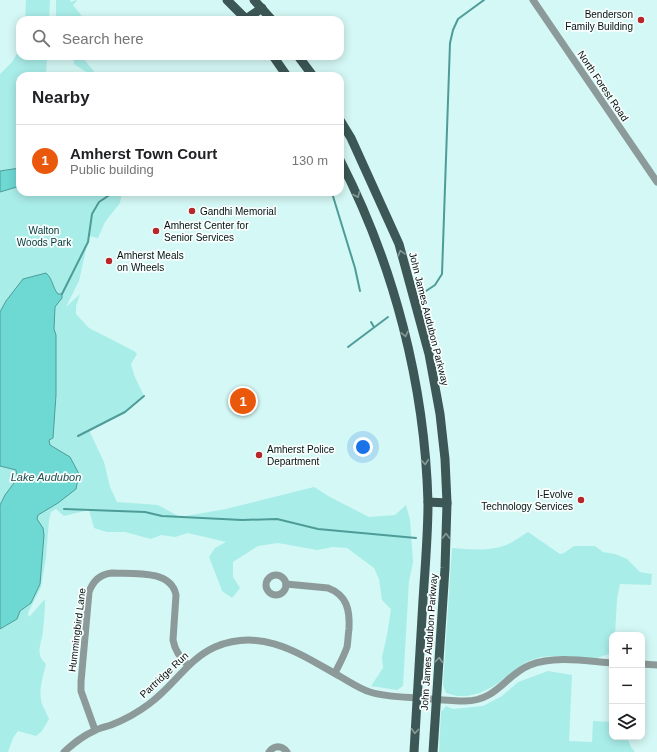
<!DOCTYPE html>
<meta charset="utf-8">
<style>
:root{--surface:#fff;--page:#f6f6f6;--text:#202124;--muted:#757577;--line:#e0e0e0;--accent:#ea580c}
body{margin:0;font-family:Arial,sans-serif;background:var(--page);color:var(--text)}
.controls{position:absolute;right:12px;bottom:12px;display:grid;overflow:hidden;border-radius:8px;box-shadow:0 2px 10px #0003}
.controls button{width:36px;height:36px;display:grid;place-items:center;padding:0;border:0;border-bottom:1px solid var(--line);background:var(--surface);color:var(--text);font:20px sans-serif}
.you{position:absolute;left:363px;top:447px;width:14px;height:14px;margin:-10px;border:3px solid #fff;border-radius:50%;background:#1a73e8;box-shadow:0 0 0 6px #1a73e833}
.badge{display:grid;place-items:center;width:26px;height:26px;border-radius:50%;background:var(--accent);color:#fff;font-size:13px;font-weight:700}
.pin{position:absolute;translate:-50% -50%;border:2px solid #fff;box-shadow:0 1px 4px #0006}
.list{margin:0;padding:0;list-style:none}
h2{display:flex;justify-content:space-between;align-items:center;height:52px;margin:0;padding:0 16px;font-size:17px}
h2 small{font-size:13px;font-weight:400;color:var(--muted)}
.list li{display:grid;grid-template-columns:26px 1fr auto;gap:12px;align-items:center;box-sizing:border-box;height:72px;padding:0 16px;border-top:1px solid var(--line)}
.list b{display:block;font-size:15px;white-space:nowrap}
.list p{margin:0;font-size:13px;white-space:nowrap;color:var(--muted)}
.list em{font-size:13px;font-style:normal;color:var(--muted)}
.icon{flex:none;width:22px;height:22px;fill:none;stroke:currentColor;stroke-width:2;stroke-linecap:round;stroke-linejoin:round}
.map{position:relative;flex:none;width:657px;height:752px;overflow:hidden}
.search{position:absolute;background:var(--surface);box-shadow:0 2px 10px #0003;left:16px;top:16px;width:328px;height:44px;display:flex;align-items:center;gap:10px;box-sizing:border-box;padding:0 14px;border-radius:12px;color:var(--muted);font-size:15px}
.panel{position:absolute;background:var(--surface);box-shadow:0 2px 10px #0003;left:16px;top:72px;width:328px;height:124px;border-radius:12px}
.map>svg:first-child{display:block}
.green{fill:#a9ede9}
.water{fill:#6ed8d3;stroke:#4e9c98}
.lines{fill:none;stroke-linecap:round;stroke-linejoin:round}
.stream{stroke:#4e9c98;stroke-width:2}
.minor{stroke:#8c9b9a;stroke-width:7}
.major{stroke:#3c5755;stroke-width:9}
.oneway{stroke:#879a98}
.poi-dot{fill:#b72729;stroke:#f7fefd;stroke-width:1.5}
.labels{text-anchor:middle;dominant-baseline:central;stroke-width:3.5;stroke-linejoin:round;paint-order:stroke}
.poi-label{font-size:10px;fill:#051110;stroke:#f7fefd;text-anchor:start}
.street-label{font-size:10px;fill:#051110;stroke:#f7fefd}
.park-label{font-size:10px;fill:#013735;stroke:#f7fefd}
.water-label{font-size:11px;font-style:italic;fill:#204f4d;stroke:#f7fefd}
</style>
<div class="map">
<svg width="657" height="752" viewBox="0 0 657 752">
<rect width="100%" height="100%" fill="#d4f8f5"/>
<g class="green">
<polygon points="26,0 50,0 49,20 25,20"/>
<polygon points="56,0 70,0 71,2 76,0 77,1 73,5 85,20 56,20"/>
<path d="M20,49V56H47L46,76H20V192H122L120,203L105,222L98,238L89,236L79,281L66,307L80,294L76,306V314L89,328L134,351L137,354L131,364L134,375L144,396L125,412L89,430L104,462L110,487L117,502L158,505L180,517L226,509L314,487L330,497L369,517L395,515L406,505L410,520L413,562L409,581L403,686L397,690L371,686L383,668L382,657L387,635L391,609L382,600L379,579L374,568L347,548L333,547L317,550L278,543L258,546L233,562V577L240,588L232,598L222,591L218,580L209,557L215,548L226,542L188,533L175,537L161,535L151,539L125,532H107L94,528L89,510L64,516L56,509L51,512L49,520L46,557L41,587L28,613L29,617L45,599C45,610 44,620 43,631C42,644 34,653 46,664C43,677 38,690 42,704C44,709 47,714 49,719L42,731L36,736L18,731L13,738L8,752H0V74L12,62Z"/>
<polygon points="76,56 81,56 98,76 92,76 74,64 74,58"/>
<path d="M528,532L560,554L564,553L574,546H595L603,552L615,554L627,559L640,572L652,574L651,585L620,584L617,599L615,635H612V653L597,658L554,656L541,657L526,662L494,686L480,693L467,696H457L446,693L443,685L452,548C470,549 488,552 506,545C514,542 521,536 528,532Z"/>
<polygon points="548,671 572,675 569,741 592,742 593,721 612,722 612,737 627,737 631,747 635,752 439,752 441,712 446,706 453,709 483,706 502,696 518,682"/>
</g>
<g class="water">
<polygon points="20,168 20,186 0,192 0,171"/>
<path d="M46,273C53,279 52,287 58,294H62V298L55,307L54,329L56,335V395L53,438L49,440L50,445L70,457L79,474L76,489L58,503L38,515L37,519L43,528L44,535L40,584L31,603L20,611L17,619L0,629V505L5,495L17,479L16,470L0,466V312L6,301L23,279Z"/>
</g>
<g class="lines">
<g class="stream">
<polyline points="331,192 332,193 355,268 360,291"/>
<polyline points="426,291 435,285 442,274 450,43 453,30 458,19 484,0"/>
<polyline points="62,294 88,242 92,214 99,202 114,192"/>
<polyline points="371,322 374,327"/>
<polyline points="348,347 388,317"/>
<polyline points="78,436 125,412 144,396"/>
<polyline points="64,509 145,512 162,516 242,520 277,519 318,529 416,538"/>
</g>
<g class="minor">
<polyline points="533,0 657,182"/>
<circle cx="276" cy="585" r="10"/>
<path d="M286,584L328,588C347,595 350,610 349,629C348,635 348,642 347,647C344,656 339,665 335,673"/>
<polyline points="642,664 657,665"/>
<path d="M95,730L81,691V682L89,592C93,581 100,574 112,573C132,574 171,569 176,595L173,640C175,651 180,658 188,665"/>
<path d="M64,752C73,744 82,736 94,731C99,728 105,727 111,725C124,720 137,713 149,704C173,687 188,659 215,647C263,627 300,654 341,677C350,682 360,689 370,692C385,697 403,697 419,698C434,699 449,701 465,701C497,701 505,675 530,665C554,655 587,661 612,663"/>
<path d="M269,752C274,745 282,745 287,752"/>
</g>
<g class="major">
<polyline points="227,0 247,20"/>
<polyline points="254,0 272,20"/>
<polyline points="246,19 262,8"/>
<polyline points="273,56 287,76"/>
<polyline points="298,56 313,76"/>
<polyline points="340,120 351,138 399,244 429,354 440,414 445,459 447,503 445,568 433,752"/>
<path d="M340,160C394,265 425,385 428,503C428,535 425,568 423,600C420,651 417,701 414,752"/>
<polyline points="428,502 447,503"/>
</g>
</g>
<defs><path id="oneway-chevron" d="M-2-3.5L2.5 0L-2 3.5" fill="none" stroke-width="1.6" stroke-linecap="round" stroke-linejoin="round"/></defs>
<g class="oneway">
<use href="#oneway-chevron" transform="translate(357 195) rotate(67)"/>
<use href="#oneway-chevron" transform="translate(401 253) rotate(-106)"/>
<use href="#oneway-chevron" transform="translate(405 334) rotate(77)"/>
<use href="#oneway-chevron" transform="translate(425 462) rotate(85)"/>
<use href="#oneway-chevron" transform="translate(446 536) rotate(-89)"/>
<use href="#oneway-chevron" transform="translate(439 660) rotate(-86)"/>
<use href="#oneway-chevron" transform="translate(415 731) rotate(94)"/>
</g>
<g class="poi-dot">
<circle cx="641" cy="20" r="4"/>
<circle cx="192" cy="211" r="4"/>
<circle cx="156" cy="231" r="4"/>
<circle cx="109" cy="261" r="4"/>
<circle cx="259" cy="455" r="4"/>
<circle cx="581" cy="500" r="4"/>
</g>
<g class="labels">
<g class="poi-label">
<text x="633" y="14" text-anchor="end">Benderson<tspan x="633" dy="12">Family Building</tspan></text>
<text x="200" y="211">Gandhi Memorial</text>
<text x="164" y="225">Amherst Center for<tspan x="164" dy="12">Senior Services</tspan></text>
<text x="117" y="255">Amherst Meals<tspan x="117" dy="12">on Wheels</tspan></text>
<text x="267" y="449">Amherst Police<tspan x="267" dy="12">Department</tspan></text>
<text x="573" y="494" text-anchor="end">I-Evolve<tspan x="573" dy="12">Technology Services</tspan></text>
</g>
<g class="street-label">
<text transform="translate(603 86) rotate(56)">North Forest Road</text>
<text transform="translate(429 319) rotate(76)">John James Audubon Parkway</text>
<text transform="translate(77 630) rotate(-83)">Hummingbird Lane</text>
<text transform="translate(429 642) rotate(-86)">John James Audubon Parkway</text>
<text transform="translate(164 675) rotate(-43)">Partridge Run</text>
</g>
<g class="park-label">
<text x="44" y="230">Walton<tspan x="44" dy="12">Woods Park</tspan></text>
</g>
<g class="water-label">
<text x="46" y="477">Lake Audubon</text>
</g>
</g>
</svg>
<div class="controls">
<button>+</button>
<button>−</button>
<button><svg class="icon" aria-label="layers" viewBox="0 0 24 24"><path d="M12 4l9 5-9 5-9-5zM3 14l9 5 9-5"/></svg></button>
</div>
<div class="you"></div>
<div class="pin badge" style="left:243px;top:401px">1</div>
<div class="search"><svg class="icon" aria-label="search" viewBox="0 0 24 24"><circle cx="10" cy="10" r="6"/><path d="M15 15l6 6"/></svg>Search here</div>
<section class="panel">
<h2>Nearby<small></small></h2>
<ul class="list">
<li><span class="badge">1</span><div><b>Amherst Town Court</b><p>Public building</p></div><em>130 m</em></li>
</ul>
</section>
</div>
